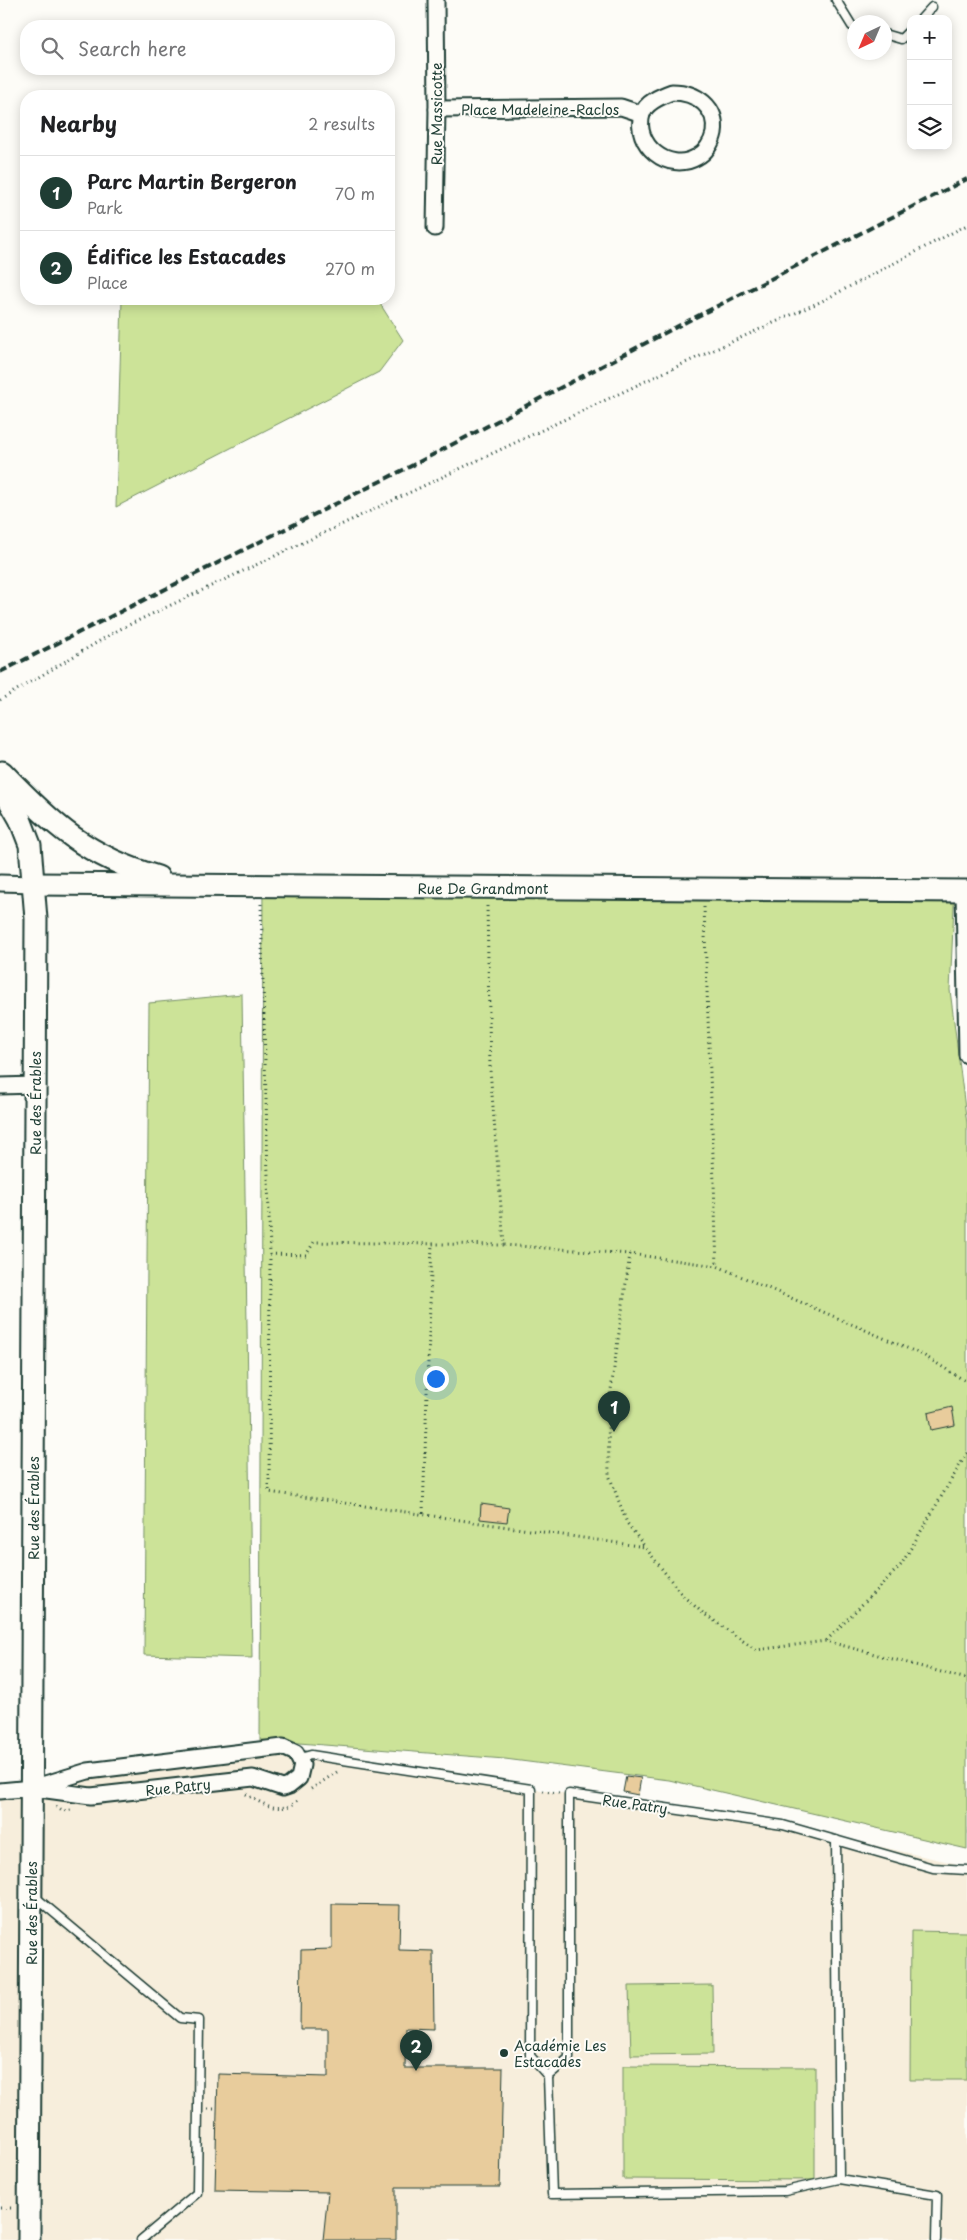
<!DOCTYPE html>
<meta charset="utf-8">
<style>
:root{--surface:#fff;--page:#f2f2f2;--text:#202124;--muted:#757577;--line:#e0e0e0;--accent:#1f3d34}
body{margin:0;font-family:"Playpen Sans",sans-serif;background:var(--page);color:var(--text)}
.controls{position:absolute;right:15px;top:15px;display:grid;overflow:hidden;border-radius:10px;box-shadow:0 2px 12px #0003}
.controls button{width:45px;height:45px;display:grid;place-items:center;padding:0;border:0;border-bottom:1px solid var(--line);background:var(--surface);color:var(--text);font:25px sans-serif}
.compass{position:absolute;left:847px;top:15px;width:45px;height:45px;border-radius:50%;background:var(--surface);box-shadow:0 2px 12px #0003;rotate:224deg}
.you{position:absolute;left:435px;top:1378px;width:18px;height:18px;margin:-12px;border:4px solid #fff;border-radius:50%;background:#1a73e8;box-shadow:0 0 0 8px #1a73e833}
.badge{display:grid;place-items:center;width:32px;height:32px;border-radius:50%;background:var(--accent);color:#fff;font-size:16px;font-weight:700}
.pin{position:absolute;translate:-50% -41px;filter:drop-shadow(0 1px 2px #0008)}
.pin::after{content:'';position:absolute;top:26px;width:18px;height:15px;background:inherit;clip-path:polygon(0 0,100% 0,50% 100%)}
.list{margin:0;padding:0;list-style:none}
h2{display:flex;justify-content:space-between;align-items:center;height:65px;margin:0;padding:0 20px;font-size:21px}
h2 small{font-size:16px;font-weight:400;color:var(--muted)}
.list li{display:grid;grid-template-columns:32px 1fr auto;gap:15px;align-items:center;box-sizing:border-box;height:75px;padding:0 20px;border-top:1px solid var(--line)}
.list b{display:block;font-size:19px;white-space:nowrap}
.list p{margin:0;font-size:16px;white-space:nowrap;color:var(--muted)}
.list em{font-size:16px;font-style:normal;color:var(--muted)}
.icon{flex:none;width:28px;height:28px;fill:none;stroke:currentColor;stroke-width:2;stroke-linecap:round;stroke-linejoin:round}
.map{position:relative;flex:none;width:967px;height:2240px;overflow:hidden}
.search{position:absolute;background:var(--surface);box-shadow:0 2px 12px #0003;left:20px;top:20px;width:375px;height:55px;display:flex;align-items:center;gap:12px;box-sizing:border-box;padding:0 18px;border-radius:20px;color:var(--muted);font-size:19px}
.panel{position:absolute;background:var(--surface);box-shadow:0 2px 12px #0003;left:20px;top:90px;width:375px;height:215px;border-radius:20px}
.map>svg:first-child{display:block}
.built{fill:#f7eedc}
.green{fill:#cce398;stroke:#769066}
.building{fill:#e8cc9c;stroke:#1f3d34}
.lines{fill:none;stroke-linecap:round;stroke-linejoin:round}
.lane-casing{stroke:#1f3d34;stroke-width:11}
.street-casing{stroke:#1f3d34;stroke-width:19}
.secondary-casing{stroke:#1f3d34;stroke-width:25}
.path{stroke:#1f3d34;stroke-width:3;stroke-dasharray:1 4;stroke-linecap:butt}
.lane{stroke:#fdfcf7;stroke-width:8}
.street{stroke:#fdfcf7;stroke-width:15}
.secondary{stroke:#fdfcf7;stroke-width:21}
.rail{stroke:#1f3d34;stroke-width:4;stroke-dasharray:8 4;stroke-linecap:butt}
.poi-dot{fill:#1f3d34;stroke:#fdfcf7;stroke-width:2}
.labels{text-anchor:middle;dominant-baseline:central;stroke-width:4;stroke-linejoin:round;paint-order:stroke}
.street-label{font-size:14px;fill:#1f3d34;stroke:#fdfcf7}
.poi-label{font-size:14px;fill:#1f3d34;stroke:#fdfcf7;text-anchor:start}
</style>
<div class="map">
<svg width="967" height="2240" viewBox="0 0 967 2240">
<rect width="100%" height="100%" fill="#fdfcf7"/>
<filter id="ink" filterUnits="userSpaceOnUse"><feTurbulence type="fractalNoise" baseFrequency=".02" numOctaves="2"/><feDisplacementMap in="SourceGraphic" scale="10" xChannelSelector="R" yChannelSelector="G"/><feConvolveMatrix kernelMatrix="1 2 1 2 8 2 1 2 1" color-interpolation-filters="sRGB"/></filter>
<g filter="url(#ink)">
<g class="built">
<polygon points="290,1754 783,1825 967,1866 967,2240 42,2240 41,1782"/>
<polygon points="33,1785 33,2240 0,2240 0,1789"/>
</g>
<g class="green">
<polygon points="122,299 377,299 403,340 379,372 116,507"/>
<polygon points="263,877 955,885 950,990 967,1124 967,1849 669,1780 505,1759 260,1740"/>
<polygon points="242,994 252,1658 144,1655 149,1003"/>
<polygon points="911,1931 967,1932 967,2080 910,2080"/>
<polygon points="712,1985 713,2054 631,2055 629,1986"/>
<polygon points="623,2066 815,2067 815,2180 623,2179"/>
</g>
<g class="building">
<polygon points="952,1407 955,1425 931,1430 928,1413"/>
<polygon points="481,1504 509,1508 507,1522 480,1519"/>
<polygon points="626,1776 641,1778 638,1795 623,1792"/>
<polygon points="332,1904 400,1905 399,1950 433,1951 434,2029 406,2028 405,2068 503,2068 500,2187 396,2187 396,2240 323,2240 328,2192 215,2190 218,2074 328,2077 328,2029 300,2029 301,1950 332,1949"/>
</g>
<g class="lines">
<g class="lane-casing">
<g id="lane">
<polyline points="836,0 852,26 854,27"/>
<polyline points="921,19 932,7"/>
<polyline points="884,34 901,39 911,29"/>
<polyline points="300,1758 311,1755 531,1789 530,2056 548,2076 552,2194 785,2191 839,2179"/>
<polyline points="836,1840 839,2179 937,2195 936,2240"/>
<polyline points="34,1896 180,2018 199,2020 197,2193 141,2240"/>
<polyline points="548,2076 569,2058 569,1794 783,1825 933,1868 967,1870"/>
</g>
</g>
<g class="street-casing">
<g id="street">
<path d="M672,92C696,92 718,107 714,133C712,143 705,153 697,157C668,174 633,144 642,114C646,102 661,96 672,92Z"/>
<polyline points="437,109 621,107 642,114"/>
<polyline points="435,228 437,109 436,0"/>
<polyline points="0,883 34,884"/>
<polyline points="964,891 967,1055"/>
<polyline points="0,1086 35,1085"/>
<polyline points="0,1791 32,1788 88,1771 283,1747 296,1753 302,1765 299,1778 289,1786 283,1788 253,1778 91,1796 32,1788"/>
</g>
</g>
<g class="secondary-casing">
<g id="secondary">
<path d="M2,772C52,824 87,857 158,877"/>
<polyline points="0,784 20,819 30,845 36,919 29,2240"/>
<polyline points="34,884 967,891"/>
</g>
</g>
<g class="path">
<polyline points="0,700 118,630 665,372 822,301 967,225"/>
<polyline points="261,904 270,1254 269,1492 645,1547 683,1596 703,1613 756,1650 826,1641"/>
<polyline points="487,906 490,1069 504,1245 630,1254 717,1266 923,1355 967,1382"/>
<polyline points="704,907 717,1266"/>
<polyline points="270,1254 306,1255 314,1242 504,1245"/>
<polyline points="630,1254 608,1411 609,1475 627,1523 645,1547"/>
<polyline points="967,1453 901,1565 826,1641 967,1679"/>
<polyline points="423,1513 432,1243"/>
<polyline points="311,1789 337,1772"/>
<polyline points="543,1791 559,1793"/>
<path d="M246,1794C263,1805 281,1815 299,1800"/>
<polyline points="56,1807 62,1811 71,1810"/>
<polyline points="208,2109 217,2109"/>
<polyline points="0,2208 12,2208"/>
</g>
<use href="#lane" class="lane"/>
<use href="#street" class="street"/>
<use href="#secondary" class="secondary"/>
<polyline class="rail" points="0,672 415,464 680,325 967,179"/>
</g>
</g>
<circle class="poi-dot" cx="504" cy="2053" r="5"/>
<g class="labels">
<g class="street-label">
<text x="540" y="109">Place Madeleine-Raclos</text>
<text transform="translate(436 114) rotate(-90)">Rue Massicotte</text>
<text x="483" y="888">Rue De Grandmont</text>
<text transform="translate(35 1103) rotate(-90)">Rue des Érables</text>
<text transform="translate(33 1508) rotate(-90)">Rue des Érables</text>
<text transform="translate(178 1787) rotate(-6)">Rue Patry</text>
<text transform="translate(635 1804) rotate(8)">Rue Patry</text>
<text transform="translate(31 1913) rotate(-90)">Rue des Érables</text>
</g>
<g class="poi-label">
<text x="514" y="2045">Académie Les<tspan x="514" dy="16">Estacades</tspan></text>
</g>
</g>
</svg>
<div class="controls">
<button>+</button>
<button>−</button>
<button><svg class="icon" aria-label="layers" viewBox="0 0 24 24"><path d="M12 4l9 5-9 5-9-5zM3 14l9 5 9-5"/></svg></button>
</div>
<svg class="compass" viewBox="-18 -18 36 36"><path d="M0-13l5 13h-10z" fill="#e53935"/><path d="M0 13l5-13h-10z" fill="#757577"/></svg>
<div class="you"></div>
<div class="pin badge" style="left:614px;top:1432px">1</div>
<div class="pin badge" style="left:416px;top:2071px">2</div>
<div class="search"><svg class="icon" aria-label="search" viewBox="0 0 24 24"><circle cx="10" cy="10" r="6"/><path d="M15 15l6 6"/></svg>Search here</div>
<section class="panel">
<h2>Nearby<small>2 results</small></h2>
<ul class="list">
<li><span class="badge">1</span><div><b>Parc Martin Bergeron</b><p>Park</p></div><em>70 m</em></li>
<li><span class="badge">2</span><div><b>Édifice les Estacades</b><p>Place</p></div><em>270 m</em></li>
</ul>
</section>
</div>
